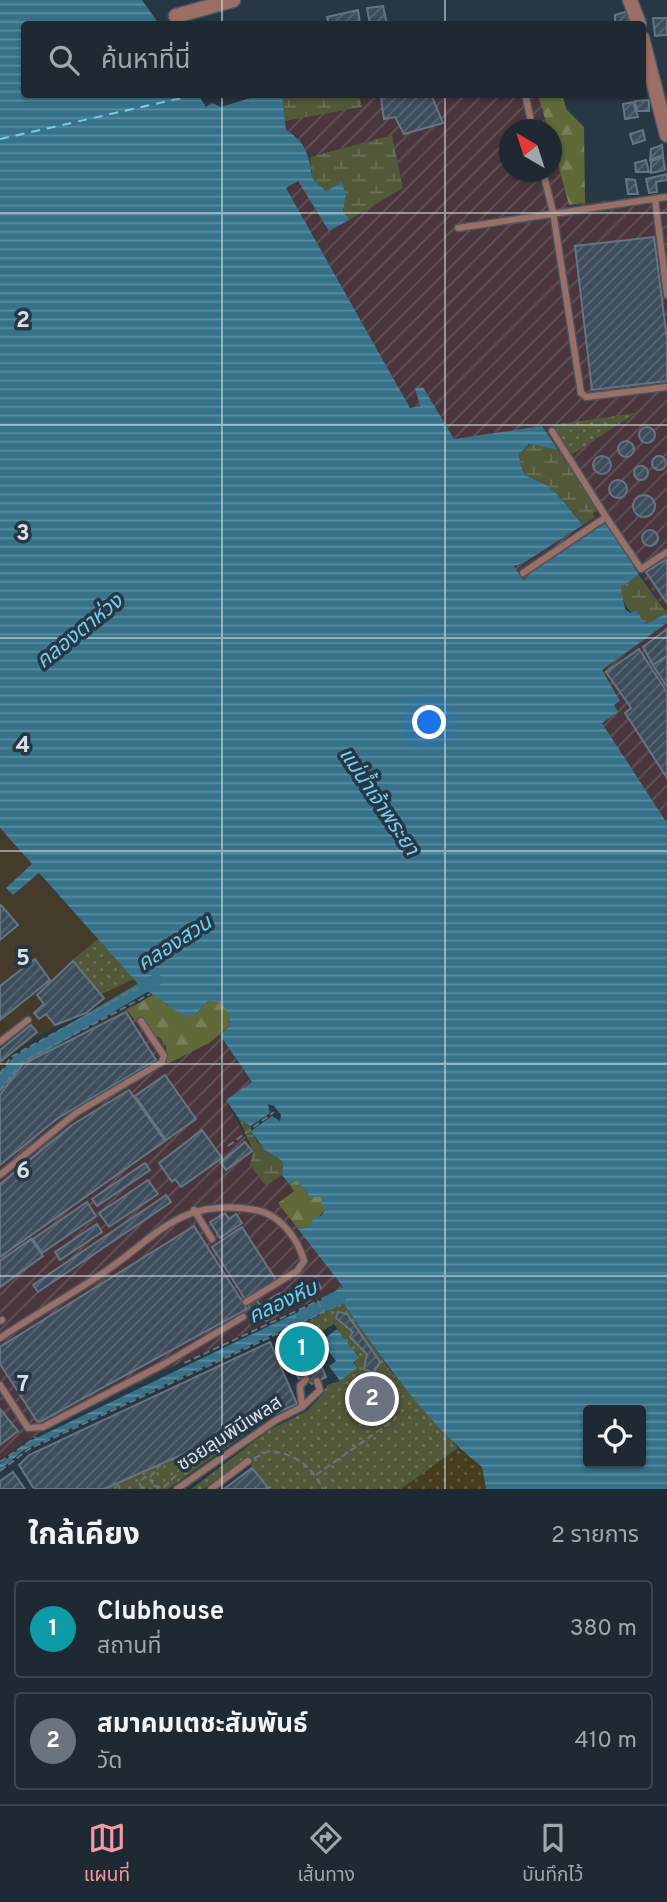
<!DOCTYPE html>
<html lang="th">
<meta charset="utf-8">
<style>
:root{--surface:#1e2933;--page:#2b353f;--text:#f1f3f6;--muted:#a1a6ac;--line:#3c454e;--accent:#f49aa2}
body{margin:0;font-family:Overpass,"Noto Sans Thai",sans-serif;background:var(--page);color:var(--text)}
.controls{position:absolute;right:21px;bottom:21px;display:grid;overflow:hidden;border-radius:7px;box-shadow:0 2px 5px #0004}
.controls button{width:63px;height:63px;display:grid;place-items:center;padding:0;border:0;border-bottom:2px solid var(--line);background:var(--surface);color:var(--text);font:35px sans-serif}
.compass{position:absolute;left:499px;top:119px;width:63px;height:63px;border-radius:50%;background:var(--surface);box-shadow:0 2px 5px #0004;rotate:321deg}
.you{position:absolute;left:430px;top:723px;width:24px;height:24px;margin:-18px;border:5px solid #fff;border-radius:50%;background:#1a73e8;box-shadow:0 0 0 10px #1a73e833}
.badge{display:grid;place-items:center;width:46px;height:46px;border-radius:50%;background:var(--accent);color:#fff;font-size:23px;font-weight:700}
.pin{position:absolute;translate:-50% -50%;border:4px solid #fff;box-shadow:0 2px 7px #0006}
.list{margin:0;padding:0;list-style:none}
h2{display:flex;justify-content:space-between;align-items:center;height:91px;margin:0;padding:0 28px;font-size:30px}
h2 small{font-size:23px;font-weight:400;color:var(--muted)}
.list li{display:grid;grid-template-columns:46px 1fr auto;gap:21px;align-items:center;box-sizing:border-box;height:98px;margin:0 14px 14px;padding:0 14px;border:2px solid var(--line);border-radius:7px}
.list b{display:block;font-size:26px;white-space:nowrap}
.list p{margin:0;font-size:23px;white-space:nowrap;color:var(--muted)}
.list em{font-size:23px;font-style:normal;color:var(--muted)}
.icon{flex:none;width:38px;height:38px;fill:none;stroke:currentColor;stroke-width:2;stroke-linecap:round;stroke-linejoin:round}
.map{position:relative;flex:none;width:667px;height:1489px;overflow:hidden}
.search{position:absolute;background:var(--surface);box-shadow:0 2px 5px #0004;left:21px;right:21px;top:21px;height:77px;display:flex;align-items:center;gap:18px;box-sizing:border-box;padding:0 24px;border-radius:7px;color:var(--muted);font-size:26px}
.sheet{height:315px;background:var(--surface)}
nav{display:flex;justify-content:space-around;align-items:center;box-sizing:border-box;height:98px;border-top:2px solid var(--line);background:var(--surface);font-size:19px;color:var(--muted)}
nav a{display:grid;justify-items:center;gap:4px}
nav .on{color:var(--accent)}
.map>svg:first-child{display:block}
.commercial{fill:#453b2b}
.industrial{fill:url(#industrial-furrows)}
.forest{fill:url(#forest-firs)}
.wetland{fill:url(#wetland-marsh)}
.sand{fill:url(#sand-dots)}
.park{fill:url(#park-dots)}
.water{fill:url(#water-rules);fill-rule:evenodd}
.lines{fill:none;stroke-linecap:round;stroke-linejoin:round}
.canal{stroke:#367289;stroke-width:12}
.ferry{stroke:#71cdf1;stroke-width:2;stroke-dasharray:9 7;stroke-linecap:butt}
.building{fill:url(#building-hatch);stroke:#647483;stroke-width:2}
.service-casing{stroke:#485662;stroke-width:9}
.tertiary-casing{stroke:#485662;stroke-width:17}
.path{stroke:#67747f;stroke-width:2;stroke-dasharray:7 3.5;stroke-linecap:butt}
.service{stroke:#9c6f66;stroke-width:6}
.tertiary{stroke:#9c6f66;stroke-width:14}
.grid{fill:none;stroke:#d8e1e9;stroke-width:2;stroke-opacity:0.55}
.labels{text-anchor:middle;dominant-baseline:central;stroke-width:7;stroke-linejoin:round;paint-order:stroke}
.street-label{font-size:19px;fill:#d8e1e9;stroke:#283744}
.water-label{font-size:21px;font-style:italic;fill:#71cdf1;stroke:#283744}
.grid-label{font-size:23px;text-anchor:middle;font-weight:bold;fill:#d8e1e9;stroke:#283744;stroke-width:7;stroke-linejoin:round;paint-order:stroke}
</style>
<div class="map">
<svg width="667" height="1489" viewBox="0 0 667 1489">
<defs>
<pattern id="industrial-furrows" width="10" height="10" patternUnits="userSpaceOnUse" patternTransform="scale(1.75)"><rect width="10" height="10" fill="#4a363c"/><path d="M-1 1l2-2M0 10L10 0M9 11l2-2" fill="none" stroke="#635358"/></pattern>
<pattern id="forest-firs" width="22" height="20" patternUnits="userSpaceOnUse" patternTransform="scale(1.75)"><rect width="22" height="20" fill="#606a39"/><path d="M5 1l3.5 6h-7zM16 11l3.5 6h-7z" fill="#767f56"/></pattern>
<pattern id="wetland-marsh" width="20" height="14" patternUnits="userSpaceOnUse" patternTransform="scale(1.75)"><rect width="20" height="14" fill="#525939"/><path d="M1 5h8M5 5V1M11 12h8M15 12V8" fill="none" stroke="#6a7156"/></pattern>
<pattern id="sand-dots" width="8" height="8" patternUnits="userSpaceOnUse" patternTransform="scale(1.75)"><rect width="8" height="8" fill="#453d1c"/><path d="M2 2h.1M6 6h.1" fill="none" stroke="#5f593d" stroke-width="1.8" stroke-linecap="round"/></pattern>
<pattern id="park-dots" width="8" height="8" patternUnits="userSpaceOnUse" patternTransform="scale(1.75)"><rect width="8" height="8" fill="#525939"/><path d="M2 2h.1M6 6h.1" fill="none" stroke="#6a7156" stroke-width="1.8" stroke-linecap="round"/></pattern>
<pattern id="water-rules" width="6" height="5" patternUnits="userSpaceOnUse" patternTransform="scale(1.75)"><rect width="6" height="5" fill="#367289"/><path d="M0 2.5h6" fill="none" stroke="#5c8c9f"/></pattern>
<pattern id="building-hatch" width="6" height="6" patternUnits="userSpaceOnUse" patternTransform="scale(1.75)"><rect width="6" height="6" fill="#3e4d5b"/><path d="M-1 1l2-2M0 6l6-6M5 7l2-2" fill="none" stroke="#596673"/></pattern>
</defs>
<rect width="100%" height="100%" fill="#283744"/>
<polygon class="commercial" points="0,828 33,864 6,888 13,895 38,873 139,985 38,1036 10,1055 0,1071"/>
<g class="industrial">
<polygon points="359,95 538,95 548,129 510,130 510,172 552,172 552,142 569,205 667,193 667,613 607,523 529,574 524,581 514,567 523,564 595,517 593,514 598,510 542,427 454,439 423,387 420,406 410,408 286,188 298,180 329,230 403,188 392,135 310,157 297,137 286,130 285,121 362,107"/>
<polygon points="667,623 667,823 602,723 614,705 602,670"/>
<polygon points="154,994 194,1050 220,1035 252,1083 226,1100 253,1151 266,1186 282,1175 294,1191 279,1203 343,1287 161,1372 27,1440 0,1460 0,1093 23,1064"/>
</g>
<g class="forest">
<polygon points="538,95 562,95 567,110 584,127 585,203 569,205 552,142 552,130 548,129"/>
<polygon points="154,994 167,1005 196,1014 208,1001 221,1001 229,1015 230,1026 209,1043 167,1064 166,1046 160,1038 140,1027 127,1010"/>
<polygon points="297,1180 310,1197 323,1196 325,1210 310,1226 298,1229 278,1203 294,1191 289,1184"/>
</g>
<g class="wetland">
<polygon points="282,95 359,95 362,107 285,121"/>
<polygon points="392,135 403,188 349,220 343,212 346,195 342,182 326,191 312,178 310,157"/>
<path d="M530,444L558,450L599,510L593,513L595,517L583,525C573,513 562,497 549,487C532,474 522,484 519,454Z"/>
<path d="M639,575L667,613L646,624C630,612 623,608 621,587Z"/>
<path d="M239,1119L251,1126C252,1143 270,1153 283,1162L282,1175L266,1186L250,1165L253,1151Z"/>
</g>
<polygon class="sand" points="458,1448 482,1467 486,1489 401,1489"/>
<g class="park">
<polygon points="636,413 571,455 552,425"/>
<polygon points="98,939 134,979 97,996 71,961"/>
<polygon points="343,1303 389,1369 458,1448 401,1489 269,1489 245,1458 204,1489 191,1489 269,1430 307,1411 323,1394 327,1385 340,1381 358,1359 334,1324 316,1335 305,1323"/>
<polygon points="277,1412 168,1489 104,1489"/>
</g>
<g class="water">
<path d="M0,0H142L159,24H24V94L198,95L206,107L212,103L221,107L260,95H282L286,130C305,141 310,156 312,178L326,191L342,182L346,195L343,212L349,220L329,231L298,181L286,188L410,408L420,406L415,388L423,387L454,439L542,426L558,450L529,444L519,454C522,484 532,474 549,487C562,497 572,513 583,525L522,564L514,566L524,581L529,574L607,522L639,575L621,587L625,609L630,613L636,611L646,624L667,613V623L602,670L620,701L614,705L618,712L602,723L667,823V1489H486L482,1467C426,1423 384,1361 343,1303L329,1311L321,1298L343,1287L298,1229L310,1226L314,1217L321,1216L325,1210L321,1203L323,1197H310L297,1180L289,1184L282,1175L283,1162L264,1149L251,1131L272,1116L280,1121L281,1115L274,1106L268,1104L270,1113L251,1126L239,1119L226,1100L252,1082L220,1035L230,1026L229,1015L221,1002L208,1001L196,1014L185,1017L139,985L39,873L13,895L6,888L32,864L0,828ZM588,1410H641V1463H588Z"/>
<polygon points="315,1304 319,1313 24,1450 0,1470 0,1464 28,1442"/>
<polygon points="337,1329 359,1358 353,1363 357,1368 340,1381 329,1366 336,1361 321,1341"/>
</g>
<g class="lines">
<g class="canal">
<polyline points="0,1083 18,1061 156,980"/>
<polyline points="302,1316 340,1298"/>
</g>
<polyline class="ferry" points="0,139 186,97"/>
</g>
<g class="building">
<polygon points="383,6 387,24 370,24 367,8"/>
<polygon points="358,10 360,24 329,24 327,17"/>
<polygon points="628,11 629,24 615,24 615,15"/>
<polygon points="653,18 667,18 667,35 655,36"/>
<polygon points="393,94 431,94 443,123 404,134 395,117 384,119 381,98"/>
<polygon points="649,100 649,111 637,111 635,101"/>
<polygon points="633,102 638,117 625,119 623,104"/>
<polygon points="643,130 645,140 633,144 630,134"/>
<polygon points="662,145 663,155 650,160 651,149"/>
<polygon points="663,157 665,170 651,173 651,161"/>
<polygon points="646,160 649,172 636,172 635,163"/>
<polygon points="667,174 667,180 656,182 657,192 649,193 646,179"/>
<polygon points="626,179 635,180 638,194 628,194"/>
<polygon points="654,237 667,339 667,381 592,390 575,246"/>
<circle cx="647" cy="435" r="8"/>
<circle cx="626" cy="449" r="8"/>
<circle cx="602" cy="465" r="9"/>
<circle cx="659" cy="463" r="7"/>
<circle cx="641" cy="473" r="7"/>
<circle cx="618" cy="489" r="9"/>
<circle cx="644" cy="506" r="11"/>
<circle cx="650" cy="538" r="8"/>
<polygon points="667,559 667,603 646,572"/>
<polygon points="667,629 667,656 653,665 643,647"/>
<polygon points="639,649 667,692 667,778 625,713 631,708 606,672"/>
<polygon points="667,656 667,687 653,665"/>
<polygon points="1,905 18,925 0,940 0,906"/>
<polygon points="35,959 50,980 0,1020 0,986"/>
<polygon points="73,961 104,998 86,1013 55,1025 46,1014 39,1019 34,1013 44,1004 37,995"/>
<polygon points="126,1012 156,1060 58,1118 0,1165 0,1095 23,1064"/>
<polygon points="31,1025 37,1032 0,1062 0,1050"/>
<polygon points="165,1075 196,1119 166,1140 135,1096"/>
<polygon points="129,1090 165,1141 0,1257 0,1184 72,1125"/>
<polygon points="202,1130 222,1158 181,1187 175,1179 172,1182 159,1163"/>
<polygon points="245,1142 252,1151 226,1170 221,1162"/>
<polygon points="145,1163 150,1170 97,1206 92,1199"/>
<polygon points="148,1180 158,1194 109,1227 99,1213"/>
<polygon points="166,1195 171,1202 38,1292 33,1285"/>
<polygon points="87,1202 96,1216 42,1253 33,1239"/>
<polygon points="225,1213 229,1219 236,1214 242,1223 220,1238 210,1222"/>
<polygon points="97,1224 102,1232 60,1260 55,1252"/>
<polygon points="194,1226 247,1309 38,1423 0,1364 0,1347"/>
<polygon points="242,1227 276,1280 245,1299 212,1247"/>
<polygon points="31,1239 43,1256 0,1287 0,1261"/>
<polygon points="316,1279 321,1288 266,1321 261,1311 254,1315 248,1305 257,1300 260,1305 280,1293 284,1299"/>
<polygon points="338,1312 347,1314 380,1362 373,1373 364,1369 367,1354 350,1337 353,1332 336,1318"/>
<polygon points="308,1325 324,1361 320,1363 326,1377 312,1384 304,1377 299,1379 280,1338"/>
<polygon points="270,1342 297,1404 215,1440 206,1455 190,1451 104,1489 34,1489 19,1465 29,1455"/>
<polygon points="0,1409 18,1431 0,1445"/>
<polygon points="252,1468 269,1489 224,1489"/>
<polygon points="13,1472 25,1489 0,1489 0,1481"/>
</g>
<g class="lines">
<g class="service-casing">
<g id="service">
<polyline points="525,94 533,130"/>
<polyline points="543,172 553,212 581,393 586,397 667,387"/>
<polyline points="655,199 667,295"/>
<polyline points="458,228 667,197"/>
<polyline points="552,431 606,517"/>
<polyline points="523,573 606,517 641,569 667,552"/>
<polyline points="0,1042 28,1020"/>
<polyline points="0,1175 76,1113 162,1062 164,1056 141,1021"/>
<polyline points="194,1210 212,1239"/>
<polyline points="0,1321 2,1320"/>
<path d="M0,1338C33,1316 67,1297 100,1275C158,1237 177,1197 256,1210C279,1214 298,1238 304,1261L297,1271L246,1302"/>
<polyline points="306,1379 300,1386 302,1407 320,1390 317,1381"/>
<polyline points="0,1385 28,1428 43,1427 164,1364 243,1317"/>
<polyline points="177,1489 276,1420 302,1407"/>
<polyline points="211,1489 248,1461"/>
</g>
</g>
<g class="tertiary-casing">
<g id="tertiary">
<polyline points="630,0 639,24"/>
<polyline points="176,16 233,0"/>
<polyline points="642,38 667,135"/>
</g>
</g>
<g class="path">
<polyline points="186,97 190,94"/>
<polyline points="0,1074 11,1057 139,987"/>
<polyline points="0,1091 22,1062 150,994"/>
<polyline points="228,1146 274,1112"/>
<path d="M254,1458L269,1451C295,1453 311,1466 323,1489"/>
<polyline points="0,1462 36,1437"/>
<polyline points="0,1471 29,1449 324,1312 318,1301 182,1364"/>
<polyline points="316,1475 395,1419"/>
<polyline points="150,1477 161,1464"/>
<polyline points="117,1483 120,1489"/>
<path d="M153,1486L164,1487C176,1477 182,1468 186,1453"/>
<polyline points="142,1489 139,1482 145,1477 153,1481 150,1489"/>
</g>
<use href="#service" class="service"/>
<use href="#tertiary" class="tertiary"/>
</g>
<path class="grid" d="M222,0V24M445,0V24M222,94V1489M445,94V1489M0,213H667M0,425H667M0,638H667M0,851H667M0,1064H667M0,1276H667"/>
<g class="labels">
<g class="street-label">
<text transform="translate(230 1434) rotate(-33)">ซอยลุมพินีเพลส</text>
</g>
<g class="water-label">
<text transform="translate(80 632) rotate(-39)">คลองตาห่วง</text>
<text transform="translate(378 802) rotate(56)">แม่น้ำเจ้าพระยา</text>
<text transform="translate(175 944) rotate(-33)">คลองสวน</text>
<text transform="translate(283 1303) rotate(-25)">คลองหีบ</text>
</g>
</g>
<g class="grid-label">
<text x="23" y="327">2</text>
<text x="23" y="540">3</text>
<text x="23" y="752">4</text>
<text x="23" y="965">5</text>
<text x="23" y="1178">6</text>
<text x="23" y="1391">7</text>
</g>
</svg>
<div class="controls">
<button><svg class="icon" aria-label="locate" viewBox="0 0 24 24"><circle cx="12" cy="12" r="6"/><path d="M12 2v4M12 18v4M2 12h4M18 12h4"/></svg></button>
</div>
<svg class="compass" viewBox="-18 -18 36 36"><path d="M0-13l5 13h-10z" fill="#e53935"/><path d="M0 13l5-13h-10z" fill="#a1a6ac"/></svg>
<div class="you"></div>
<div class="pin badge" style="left:302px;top:1349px;background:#0f9aa8">1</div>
<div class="pin badge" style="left:372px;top:1399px;background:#6b7280">2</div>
<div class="search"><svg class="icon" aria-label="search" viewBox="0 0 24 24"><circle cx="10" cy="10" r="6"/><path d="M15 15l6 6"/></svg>ค้นหาที่นี่</div>
</div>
<section class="sheet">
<h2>ใกล้เคียง<small>2 รายการ</small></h2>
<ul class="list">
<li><span class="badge" style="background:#0f9aa8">1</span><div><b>Clubhouse</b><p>สถานที่</p></div><em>380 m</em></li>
<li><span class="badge" style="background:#6b7280">2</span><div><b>สมาคมเตชะสัมพันธ์</b><p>วัด</p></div><em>410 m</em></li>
</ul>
</section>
<nav>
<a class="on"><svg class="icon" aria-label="map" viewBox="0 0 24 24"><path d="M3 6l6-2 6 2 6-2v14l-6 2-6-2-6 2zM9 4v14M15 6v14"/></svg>แผนที่</a>
<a><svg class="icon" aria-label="directions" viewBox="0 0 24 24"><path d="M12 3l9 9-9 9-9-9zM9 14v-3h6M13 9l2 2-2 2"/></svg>เส้นทาง</a>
<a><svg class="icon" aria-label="saved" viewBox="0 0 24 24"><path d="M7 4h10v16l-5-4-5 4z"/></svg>บันทึกไว้</a>
</nav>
